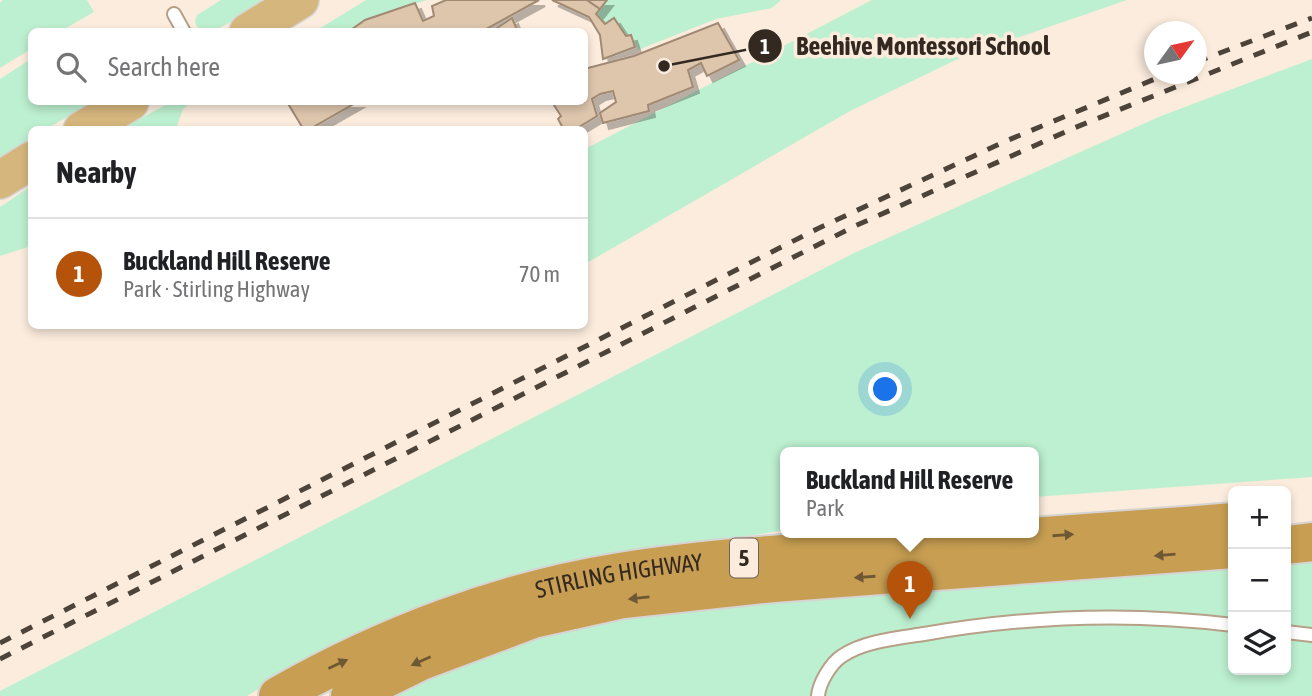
<!DOCTYPE html>
<meta charset="utf-8">
<style>
:root{--surface:#fff;--page:#f2f2f2;--text:#202124;--muted:#757577;--line:#e0e0e0;--accent:#b45309}
body{margin:0;font-family:"Asap Condensed",sans-serif;background:var(--page);color:var(--text)}
.controls{position:absolute;right:21px;bottom:21px;display:grid;overflow:hidden;border-radius:10px;box-shadow:0 4px 10px #0003}
.controls button{width:63px;height:63px;display:grid;place-items:center;padding:0;border:0;border-bottom:2px solid var(--line);background:var(--surface);color:var(--text);font:35px sans-serif}
.compass{position:absolute;left:1144px;top:21px;width:63px;height:63px;border-radius:50%;background:var(--surface);box-shadow:0 4px 10px #0003;rotate:57deg}
.you{position:absolute;left:886px;top:390px;width:24px;height:24px;margin:-18px;border:5px solid #fff;border-radius:50%;background:#1a73e8;box-shadow:0 0 0 10px #1a73e833}
.badge{display:grid;place-items:center;width:46px;height:46px;border-radius:50%;background:var(--accent);color:#fff;font-size:23px;font-weight:700}
.pin{position:absolute;translate:-50% -58px;filter:drop-shadow(0 2px 4px #0008)}
.pin::after{content:'';position:absolute;top:37px;width:24px;height:21px;background:inherit;clip-path:polygon(0 0,100% 0,50% 100%)}
.popup{position:absolute;left:780px;top:447px;width:259px;height:91px;box-sizing:border-box;display:grid;place-content:center;border-radius:10px;background:var(--surface);filter:drop-shadow(0 2px 5px #0005);font-size:23px;white-space:nowrap;color:var(--muted)}
.popup b{font-size:26px;color:var(--text)}
.popup::after{content:'';position:absolute;left:50%;top:100%;margin-left:-14px;border:14px solid transparent;border-top-color:var(--surface)}
.list{margin:0;padding:0;list-style:none}
h2{display:flex;justify-content:space-between;align-items:center;height:91px;margin:0;padding:0 28px;font-size:30px}
h2 small{font-size:23px;font-weight:400;color:var(--muted)}
.list li{display:grid;grid-template-columns:46px 1fr auto;gap:21px;align-items:center;box-sizing:border-box;height:112px;padding:0 28px;border-top:2px solid var(--line)}
.list b{display:block;font-size:26px;white-space:nowrap}
.list p{margin:0;font-size:23px;white-space:nowrap;color:var(--muted)}
.list em{font-size:23px;font-style:normal;color:var(--muted)}
.icon{flex:none;width:38px;height:38px;fill:none;stroke:currentColor;stroke-width:2;stroke-linecap:round;stroke-linejoin:round}
.map{position:relative;flex:none;width:1312px;height:696px;overflow:hidden}
.search{position:absolute;background:var(--surface);box-shadow:0 4px 10px #0003;left:28px;top:28px;width:560px;height:77px;display:flex;align-items:center;gap:18px;box-sizing:border-box;padding:0 24px;border-radius:10px;color:var(--muted);font-size:26px}
.panel{position:absolute;background:var(--surface);box-shadow:0 4px 10px #0003;left:28px;top:126px;width:560px;height:203px;border-radius:10px}
.map>svg:first-child{display:block}
.green{fill:#bdf0d0}
.building{fill:#dec6ad;stroke:#a18a73;stroke-width:2;filter:url(#shadow)}
.lines{fill:none;stroke-linecap:round;stroke-linejoin:round}
.service-casing{stroke:#b7a088;stroke-width:16}
.primary-casing{stroke:#d6d4d2;stroke-width:40}
.trunk-casing{stroke:#d6d4d2;stroke-width:42}
.service{stroke:#fff;stroke-width:12}
.primary{stroke:#d5b67d;stroke-width:37}
.trunk{stroke:#c79e52;stroke-width:38}
.rail{stroke:#4e4339;stroke-width:5;stroke-dasharray:12 12;stroke-linecap:butt}
.oneway{fill:#6e5834}
.labels{text-anchor:middle;dominant-baseline:central;stroke-width:7;stroke-linejoin:round;paint-order:stroke}
.shield{fill:#fbecdd;stroke:#6f6459;stroke-width:2}
.shield-label{font-size:23px;font-weight:bold;fill:#332920}
.street-label{font-size:24px;fill:#332920;stroke:#fbecdd}
.leader{fill:none;stroke:#332920;stroke-width:2.5}
.callout-dot{fill:#332920;stroke:#fbecdd;stroke-width:2.5}
.mark-label{font-size:21px;text-anchor:middle;font-weight:bold;fill:#fff}
.callout-label{font-size:26px;text-anchor:middle;font-weight:bold;fill:#332920;stroke:#fbecdd;stroke-width:7;stroke-linejoin:round;paint-order:stroke}
</style>
<div class="map">
<svg width="1312" height="696" viewBox="0 0 1312 696">
<defs>
<filter id="shadow"><feDropShadow dx="6" dy="6" stdDeviation="0" flood-color="#0004"/></filter>
</defs>
<rect width="100%" height="100%" fill="#fbecdd"/>
<g class="green">
<polygon points="3,0 87,0 94,12 61,31 32,32 31,49 0,68 0,3"/>
<polygon points="221,0 268,0 215,31 199,31 195,22 197,15"/>
<polygon points="366,0 427,0 365,20 348,31 314,32"/>
<polygon points="607,0 781,0 772,8 716,19 638,50 631,35 626,36 615,18 605,24 596,14"/>
<polygon points="872,0 1127,0 962,57 850,111 585,264 585,149"/>
<polygon points="31,59 32,102 94,102 46,129 32,130 31,138 0,157 0,79"/>
<polygon points="1312,59 1312,477 1034,497 1034,453 786,453 786,530 567,564 344,638 247,696 0,696 0,691 854,253 1161,116"/>
<polygon points="171,102 192,102 183,109 176,129 121,129"/>
<polygon points="31,186 31,246 0,256 0,207"/>
<polygon points="1312,554 1312,696 374,696 425,671 628,610 1233,561 1233,670 1286,670 1286,556"/>
</g>
<g class="building">
<polygon points="446,0 539,0 481,32 348,32 365,20 415,3 423,21 434,16 432,6"/>
<polygon points="552,0 587,0 600,9 596,14 605,24 614,18 626,36 631,35 635,47 603,59 600,35 589,17"/>
<polygon points="587,0 607,0 600,9"/>
<polygon points="512,18 518,32 491,32"/>
<polygon points="718,23 739,60 707,76 701,63 688,70 693,87 648,105 649,111 603,123 600,113 616,102 613,91 600,94 592,99 597,116 574,130 564,130 558,119 561,116 552,102 584,102 584,69 634,56"/>
<polygon points="287,102 357,102 308,130 304,130"/>
</g>
<g class="lines">
<g class="service-casing">
<g id="service">
<polyline points="174,14 184,32"/>
<polyline points="1286,632 1312,635"/>
<path d="M818,696C819,683 831,663 842,656C864,641 898,638 924,634C1027,616 1130,612 1233,625"/>
</g>
</g>
<g class="primary-casing">
<g id="primary">
<polyline points="248,32 300,0"/>
<polyline points="82,130 130,102"/>
<polyline points="0,180 32,160"/>
</g>
</g>
<g class="trunk-casing">
<g id="trunk">
<polyline points="1286,545 1312,542"/>
<path id="s1" d="M278,696C383,636 501,591 620,572C714,557 810,552 905,546C1015,538 1124,531 1233,522"/>
<polyline points="350,696 421,661 533,619 623,599 773,583 1233,549"/>
</g>
</g>
<use href="#service" class="service"/>
<use href="#primary" class="primary"/>
<use href="#trunk" class="trunk"/>
<g class="rail">
<polyline points="1196,62 1312,18"/>
<polyline points="0,643 817,229 1006,141 1167,74"/>
<polyline points="0,659 855,226 1074,128 1312,32"/>
</g>
</g>
<defs><path id="oneway-solid" d="M-6-.8H1V-3.2L6.5 0L1 3.2V.8H-6Z" transform="scale(1.75)"/></defs>
<g class="oneway">
<use href="#oneway-solid" transform="translate(1063 535) rotate(-4)"/>
<use href="#oneway-solid" transform="translate(1165 555) rotate(175)"/>
<use href="#oneway-solid" transform="translate(865 577) rotate(176)"/>
<use href="#oneway-solid" transform="translate(639 598) rotate(174)"/>
<use href="#oneway-solid" transform="translate(421 661) rotate(156)"/>
<use href="#oneway-solid" transform="translate(338 664) rotate(-25)"/>
</g>
<g class="labels">
<rect class="shield" x="730" y="538.5" width="28" height="39" rx="5"/>
<g class="shield-label">
<text x="744" y="558">5</text>
</g>
<g class="street-label">
<text stroke="none"><textPath href="#s1" startOffset="364">STIRLING HIGHWAY</textPath></text>
</g>
</g>
<path class="leader" d="M664 66L765 46"/>
<g class="callout-dot">
<circle cx="664" cy="66" r="7"/>
<circle cx="765" cy="46" r="18"/>
</g>
<g class="mark-label">
<text x="765" y="54">1</text>
</g>
<g class="callout-label">
<text x="923" y="55">Beehive Montessori School</text>
</g>
</svg>
<div class="controls">
<button>+</button>
<button>−</button>
<button><svg class="icon" aria-label="layers" viewBox="0 0 24 24"><path d="M12 4l9 5-9 5-9-5zM3 14l9 5 9-5"/></svg></button>
</div>
<svg class="compass" viewBox="-18 -18 36 36"><path d="M0-13l5 13h-10z" fill="#e53935"/><path d="M0 13l5-13h-10z" fill="#757577"/></svg>
<div class="you"></div>
<div class="pin badge" style="left:910px;top:619px">1</div>
<div class="popup"><b>Buckland Hill Reserve</b>Park</div>
<div class="search"><svg class="icon" aria-label="search" viewBox="0 0 24 24"><circle cx="10" cy="10" r="6"/><path d="M15 15l6 6"/></svg>Search here</div>
<section class="panel">
<h2>Nearby<small></small></h2>
<ul class="list">
<li><span class="badge">1</span><div><b>Buckland Hill Reserve</b><p>Park · Stirling Highway</p></div><em>70 m</em></li>
</ul>
</section>
</div>
